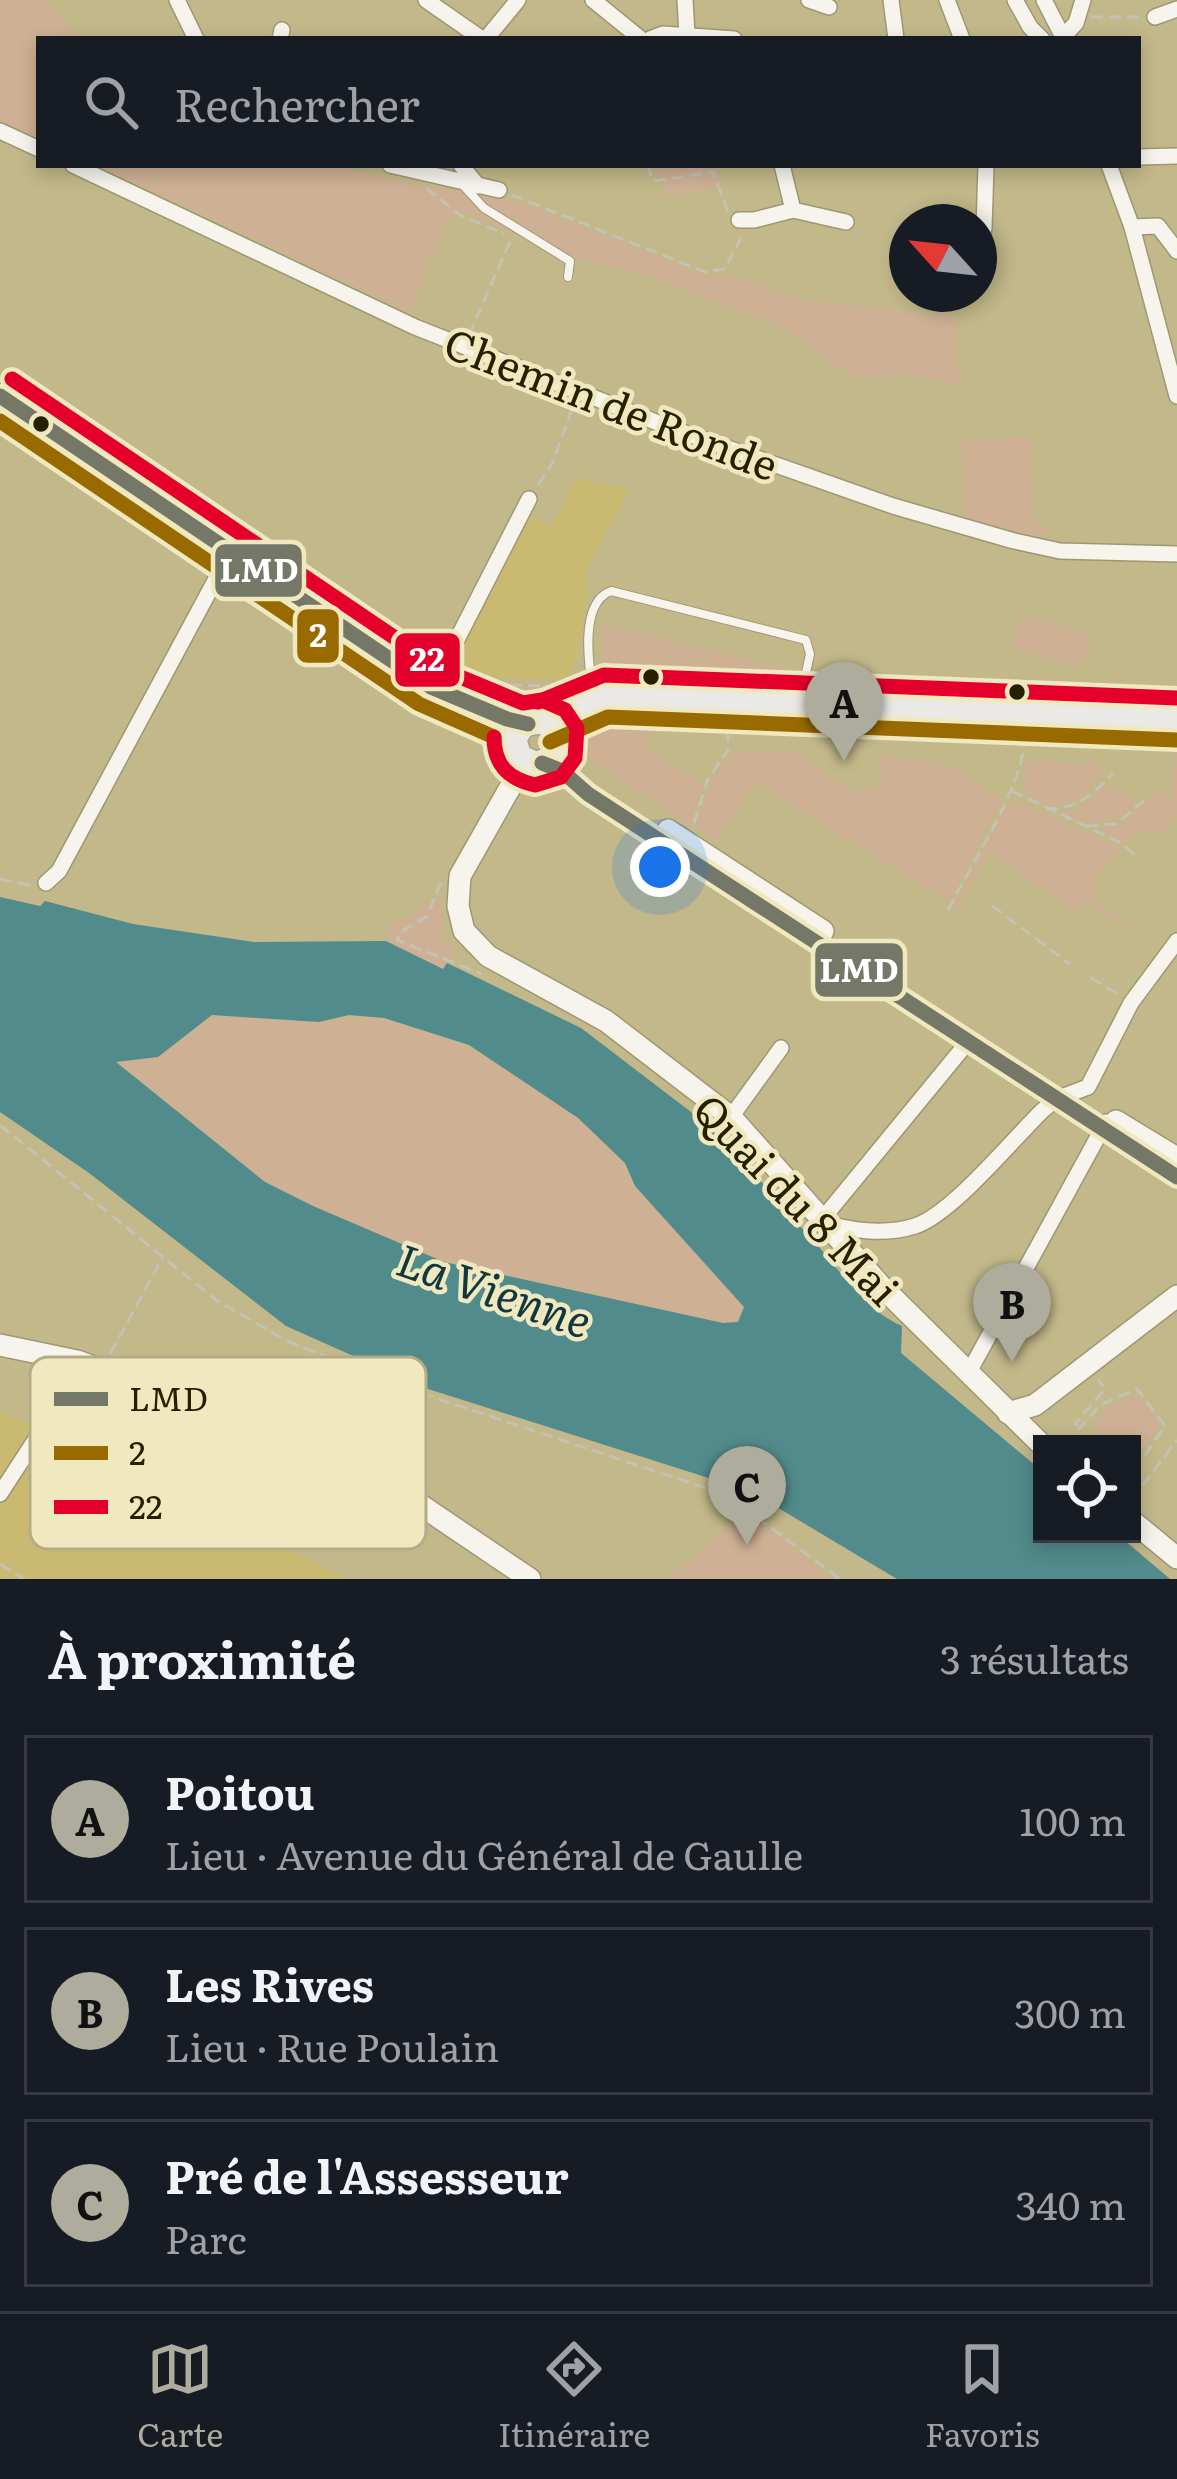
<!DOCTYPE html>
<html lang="fr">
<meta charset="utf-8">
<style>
:root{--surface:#171b24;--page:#20242c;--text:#f1f3f6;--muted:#9ea1a6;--line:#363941;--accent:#aeac9d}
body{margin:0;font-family:Literata,serif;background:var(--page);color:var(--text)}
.controls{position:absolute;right:36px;bottom:36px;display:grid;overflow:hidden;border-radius:0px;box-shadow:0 6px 18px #0003}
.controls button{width:108px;height:108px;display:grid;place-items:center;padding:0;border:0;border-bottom:3px solid var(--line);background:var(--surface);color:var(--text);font:60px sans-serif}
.compass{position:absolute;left:889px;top:204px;width:108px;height:108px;border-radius:50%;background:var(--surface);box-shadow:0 6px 18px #0003;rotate:297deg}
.you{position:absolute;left:660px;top:867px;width:42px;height:42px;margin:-30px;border:9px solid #fff;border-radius:50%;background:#1a73e8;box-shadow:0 0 0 18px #1a73e833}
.badge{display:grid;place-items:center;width:78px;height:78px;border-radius:50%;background:var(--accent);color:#111;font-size:39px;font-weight:700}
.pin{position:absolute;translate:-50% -99px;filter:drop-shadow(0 3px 6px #0008)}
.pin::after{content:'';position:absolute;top:63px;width:42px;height:36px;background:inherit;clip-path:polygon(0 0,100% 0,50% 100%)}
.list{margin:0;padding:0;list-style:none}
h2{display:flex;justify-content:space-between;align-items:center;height:156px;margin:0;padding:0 48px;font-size:51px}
h2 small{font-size:39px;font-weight:400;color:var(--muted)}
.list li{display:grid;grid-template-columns:78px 1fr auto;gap:36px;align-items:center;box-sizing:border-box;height:168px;margin:0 24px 24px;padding:0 24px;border:3px solid var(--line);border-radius:0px}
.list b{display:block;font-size:45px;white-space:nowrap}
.list p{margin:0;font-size:39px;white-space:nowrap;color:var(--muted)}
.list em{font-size:39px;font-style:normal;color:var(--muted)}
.icon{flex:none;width:66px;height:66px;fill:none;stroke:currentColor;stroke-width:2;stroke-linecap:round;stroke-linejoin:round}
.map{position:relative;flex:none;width:1177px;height:1579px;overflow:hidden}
.search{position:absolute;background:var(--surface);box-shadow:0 6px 18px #0003;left:36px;right:36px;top:36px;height:132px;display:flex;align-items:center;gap:30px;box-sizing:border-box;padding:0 42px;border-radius:0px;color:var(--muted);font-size:45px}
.sheet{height:732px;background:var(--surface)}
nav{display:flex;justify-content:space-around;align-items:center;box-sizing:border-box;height:168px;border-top:3px solid var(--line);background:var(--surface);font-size:33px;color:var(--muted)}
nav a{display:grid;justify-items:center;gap:6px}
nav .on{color:var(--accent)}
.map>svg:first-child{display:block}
.built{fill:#caba71}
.green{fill:#ceb195}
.water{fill:#528b8b;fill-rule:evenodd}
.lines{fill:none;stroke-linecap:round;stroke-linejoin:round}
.lane-casing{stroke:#9f9772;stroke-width:10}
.street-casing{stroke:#9f9772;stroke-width:18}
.secondary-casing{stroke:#9f9772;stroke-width:24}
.primary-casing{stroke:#a39f8f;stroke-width:27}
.path{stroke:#c5c2b4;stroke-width:3;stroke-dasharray:12 6;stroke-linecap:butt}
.lane{stroke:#f6f4ed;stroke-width:8}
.street{stroke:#f6f4ed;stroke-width:15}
.secondary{stroke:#f6f4ed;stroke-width:21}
.primary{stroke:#eae9e6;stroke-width:24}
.bus-1-casing{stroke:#f0e8bf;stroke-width:24}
.bus-2-casing{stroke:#f0e8bf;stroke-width:24}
.bus-3-casing{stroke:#f0e8bf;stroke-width:24}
.bus-1{stroke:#767867;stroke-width:15}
.bus-2{stroke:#996a00;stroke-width:15}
.bus-3{stroke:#e4002b;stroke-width:15}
.bus-dot{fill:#272000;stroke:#f0e8bf;stroke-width:4.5}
.labels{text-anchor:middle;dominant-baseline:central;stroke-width:9;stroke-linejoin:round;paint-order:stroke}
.street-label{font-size:42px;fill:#272000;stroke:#f0e8bf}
.water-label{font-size:45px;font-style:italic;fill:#113841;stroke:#f0e8bf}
.key{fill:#f0e8bf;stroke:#b4ac86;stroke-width:3}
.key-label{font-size:33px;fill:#272000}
.line-badge{stroke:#f0e8bf;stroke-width:4.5}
.badge-label{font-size:33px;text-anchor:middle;font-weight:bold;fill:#fff}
</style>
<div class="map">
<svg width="1177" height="1579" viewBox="0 0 1177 1579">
<rect width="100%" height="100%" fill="#c2b88a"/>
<g class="built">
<polygon points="576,478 630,489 584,574 587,598 578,655 569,680 463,676 455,664 527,514 552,527"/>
<polygon points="0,1411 34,1426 347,1579 0,1579"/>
</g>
<g class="green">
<polygon points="0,0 43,0 79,39 39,39 39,139 0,121"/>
<polygon points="96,165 335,165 410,184 497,196 530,205 703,275 741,277 802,300 955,316 959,386 893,372 893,380 848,374 778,325 637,272 578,260 522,227 517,235 463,211 449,218 410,311"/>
<polygon points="656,165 717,165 722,185 667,197"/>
<polygon points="1032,437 1034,514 1048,532 1043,533 1042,539 965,519 961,439"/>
<polygon points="1022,615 1091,633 1082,667 1013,649"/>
<polygon points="602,623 794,671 788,687 604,681 601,678"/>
<path d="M446,682L580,689L581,692C540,730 490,701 446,682Z"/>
<path d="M596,712L665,714L644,745L704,785L691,826L582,755L578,761C563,737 574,724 596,712Z"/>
<polygon points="464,715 489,728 480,743 442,719 463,718"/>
<path d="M1177,734V813L1164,834L1137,830L1127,843L1097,830C1125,823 1139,812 1157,789L1171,798Z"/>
<path d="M731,752L797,753L853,791L882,788L880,757C944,758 949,765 1002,799L949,902L755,782L716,842L695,828L710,783Z"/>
<polygon points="1091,758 1097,759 1094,765 1106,773 1072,804 1040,804 1024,793 1027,760 1090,764"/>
<path d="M1107,784L1139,803C1111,827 1090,827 1057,813L1077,809Z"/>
<polygon points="1016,800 1122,848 1093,883 1101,890 1094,899 1156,949 1093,906 1085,905 1073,911 989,851 959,908 954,905 1004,807"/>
<polygon points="425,902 441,903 444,936 454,950 443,969 386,941 389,927 420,910"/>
<path d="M212,1015C246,1017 280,1021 314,1021C336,1021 356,1015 378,1018C454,1027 604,1116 635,1186L744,1307L738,1322L723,1323L444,1262L313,1206L265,1182L116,1061L158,1057Z"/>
<polygon points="1137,1394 1161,1425 1132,1465 1132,1444 1104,1444 1103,1437 1092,1426 1109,1406"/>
<polygon points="745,1511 832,1579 667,1579"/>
</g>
<path class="water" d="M0,897L40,906L45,901L133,924L254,942L386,941L443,969L447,963L581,1028L708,1125L781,1203L780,1210C826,1241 851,1304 902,1326L901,1353L1042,1471V1534H1117L1170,1579H897L765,1500L715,1480L425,1388L286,1326L89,1173L0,1112ZM212,1015L319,1022L349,1015L384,1018L469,1045L578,1118L625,1163L635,1186L744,1307L738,1322L723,1323L444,1262L313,1206L265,1182L116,1062L158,1057Z"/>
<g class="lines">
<g class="lane-casing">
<g id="lane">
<polyline points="460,182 484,208 570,261 568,277"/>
<path d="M594,697C589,669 578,603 611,591L806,640L810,654L800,701"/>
</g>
</g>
<g class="street-casing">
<g id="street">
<polyline points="177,0 196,39"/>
<polyline points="426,0 482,39"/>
<polyline points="593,0 641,39"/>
<polyline points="685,0 687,35"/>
<polyline points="809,0 829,7"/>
<polyline points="891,0 896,39"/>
<polyline points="947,0 962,39"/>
<polyline points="1015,0 1030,27 1042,39"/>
<polyline points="1044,0 1064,39"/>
<polyline points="1155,17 1177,9"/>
<polyline points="280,39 282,30"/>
<polyline points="486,39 518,0"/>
<polyline points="650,39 663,34 734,39"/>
<polyline points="1061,39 1076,23 1083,0"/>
<polyline points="0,131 39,149"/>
<polyline points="1138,157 1177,156"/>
<polyline points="73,165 415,327 671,428 893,506 1014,541 1060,551 1177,554"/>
<polyline points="390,165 499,190"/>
<polyline points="461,165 478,186"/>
<polyline points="782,165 793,210 846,222"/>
<polyline points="1109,165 1132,227 1177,396"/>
<polyline points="739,220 754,220 793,210"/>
<polyline points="1132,227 1158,226 1177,251"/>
<polyline points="979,241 984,228 986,165"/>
<polyline points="429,694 529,499"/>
<polyline points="46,883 59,871 225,562"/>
<path d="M967,1043L820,1222C850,1230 883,1236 915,1226C952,1214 1012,1140 1042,1111L1056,1099L1088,1087L1131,1003L1177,941"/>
<polyline points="731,1117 781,1048"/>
<polyline points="969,1372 1106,1122"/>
<polyline points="0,1494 39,1434 77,1361"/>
</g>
</g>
<g class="secondary-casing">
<g id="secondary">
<polyline points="525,761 460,876 458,906 464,931 488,956 606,1021 731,1117 881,1286 1042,1445"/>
<polyline points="542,763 562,771 588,794 1177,1177"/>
<polyline points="668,830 823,931"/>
<polyline points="1116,1121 1177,1158"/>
<polyline points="0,1345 77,1361 329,1452 382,1479 530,1579"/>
<polyline points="1008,1413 1035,1405 1177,1296"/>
<polyline points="1132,1521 1177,1558"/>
</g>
</g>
<g class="primary-casing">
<g id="primary">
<path d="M0,396L431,687C441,692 516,724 522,724C535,724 537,719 550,725L558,742L550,759L536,764L520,757L514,740L523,724"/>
<polyline points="544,722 569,714 603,696 1177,719"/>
</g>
</g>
<g class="path">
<polyline points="1091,17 1141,17"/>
<polyline points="647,165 653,181 713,172 729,215"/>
<polyline points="426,188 460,215 504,234"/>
<polyline points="512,195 705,272 725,269 742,236"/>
<polyline points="469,335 511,239"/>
<polyline points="538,485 552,464 573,406"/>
<polyline points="474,684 579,687"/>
<polyline points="1012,791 1121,843 1136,856"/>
<path d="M1046,809C1077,809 1093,795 1113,773"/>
<polyline points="694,823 708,779 728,750 728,721"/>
<polyline points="1087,826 1116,824 1147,798"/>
<polyline points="0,879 33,886"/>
<polyline points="441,882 427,916 401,932 397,940 482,974"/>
<polyline points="992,906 1070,964"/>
<path d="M948,910C970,867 1021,788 1024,744"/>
<polyline points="1091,978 1120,995"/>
<polyline points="0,1125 216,1300 287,1341 405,1388 727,1495 840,1579"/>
<polyline points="110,1354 163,1257"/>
<polyline points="1079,1427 1075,1424 1105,1389 1098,1379"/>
<polyline points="1066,1444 1100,1405 1137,1389 1165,1426 1132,1474"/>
<polyline points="1132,1500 1177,1440"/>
<polyline points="0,1564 24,1579"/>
</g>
<use href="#lane" class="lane"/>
<use href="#street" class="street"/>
<use href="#secondary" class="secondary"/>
<use href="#primary" class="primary"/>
<g class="bus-1-casing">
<g id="bus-1">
<polyline points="0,396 431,687 507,719 528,724"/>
<polyline points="542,763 562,771 588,794 1177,1177"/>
</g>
</g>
<g class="bus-2-casing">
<g id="bus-2">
<polyline points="0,421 419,704 494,737"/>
<polyline points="550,742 608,717 1176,740"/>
</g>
</g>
<g class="bus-3-casing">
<g id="bus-3">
<path d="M12,379L441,669L523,703L542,700L565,710L577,728L575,758L561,777L535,785C508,779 494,765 494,737"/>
<polyline points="538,702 604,675 1177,698"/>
</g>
</g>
<use href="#bus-1" class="bus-1"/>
<use href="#bus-2" class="bus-2"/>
<use href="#bus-3" class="bus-3"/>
</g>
<g class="bus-dot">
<circle cx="41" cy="424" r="10"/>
<circle cx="651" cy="677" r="10"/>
<circle cx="1017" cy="692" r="10"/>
</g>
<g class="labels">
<g class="street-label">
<text transform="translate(612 402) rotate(21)">Chemin de Ronde</text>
<text transform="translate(798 1198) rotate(46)">Quai du 8 Mai</text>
</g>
<g class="water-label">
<text transform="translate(495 1288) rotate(19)">La Vienne</text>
</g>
</g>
<rect x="30" y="1357" width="396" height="192" rx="18" class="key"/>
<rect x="54" y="1392" width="54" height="14" fill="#767867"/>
<rect x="54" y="1446" width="54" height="14" fill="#996a00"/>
<rect x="54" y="1500" width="54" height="14" fill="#e4002b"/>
<g class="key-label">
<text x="129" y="1411">LMD</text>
<text x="129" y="1465">2</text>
<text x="129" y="1519">22</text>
</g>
<g class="line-badge">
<rect x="213" y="542" width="91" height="57" rx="12" fill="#767867"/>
<rect x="295" y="607" width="46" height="58" rx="12" fill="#996a00"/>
<rect x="393" y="631" width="69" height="58" rx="12" fill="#e4002b"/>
<rect x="813" y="941" width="92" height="58" rx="12" fill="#767867"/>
</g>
<g class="badge-label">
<text x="259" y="582">LMD</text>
<text x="318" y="647">2</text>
<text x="427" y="671">22</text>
<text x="859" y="982">LMD</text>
</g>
</svg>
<div class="controls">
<button><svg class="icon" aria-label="locate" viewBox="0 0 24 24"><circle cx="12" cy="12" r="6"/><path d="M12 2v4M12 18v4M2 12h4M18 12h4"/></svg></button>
</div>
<svg class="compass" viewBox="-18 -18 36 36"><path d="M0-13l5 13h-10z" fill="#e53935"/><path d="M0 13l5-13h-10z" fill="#9ea1a6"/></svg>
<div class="you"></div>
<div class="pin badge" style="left:844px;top:761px">A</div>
<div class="pin badge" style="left:1012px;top:1362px">B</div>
<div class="pin badge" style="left:747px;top:1545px">C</div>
<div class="search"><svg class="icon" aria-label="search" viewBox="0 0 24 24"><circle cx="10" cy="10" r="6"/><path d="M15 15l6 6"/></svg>Rechercher</div>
</div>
<section class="sheet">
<h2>À proximité<small>3 résultats</small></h2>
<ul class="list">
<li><span class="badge">A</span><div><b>Poitou</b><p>Lieu · Avenue du Général de Gaulle</p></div><em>100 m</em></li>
<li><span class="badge">B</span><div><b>Les Rives</b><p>Lieu · Rue Poulain</p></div><em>300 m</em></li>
<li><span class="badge">C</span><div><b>Pré de l'Assesseur</b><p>Parc</p></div><em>340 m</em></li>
</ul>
</section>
<nav>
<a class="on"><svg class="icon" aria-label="map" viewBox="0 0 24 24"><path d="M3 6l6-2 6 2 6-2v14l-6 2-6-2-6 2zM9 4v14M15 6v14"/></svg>Carte</a>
<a><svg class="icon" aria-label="directions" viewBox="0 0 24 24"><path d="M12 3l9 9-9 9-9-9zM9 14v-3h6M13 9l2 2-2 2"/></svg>Itinéraire</a>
<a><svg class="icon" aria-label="saved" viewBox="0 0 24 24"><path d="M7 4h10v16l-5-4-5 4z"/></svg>Favoris</a>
</nav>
